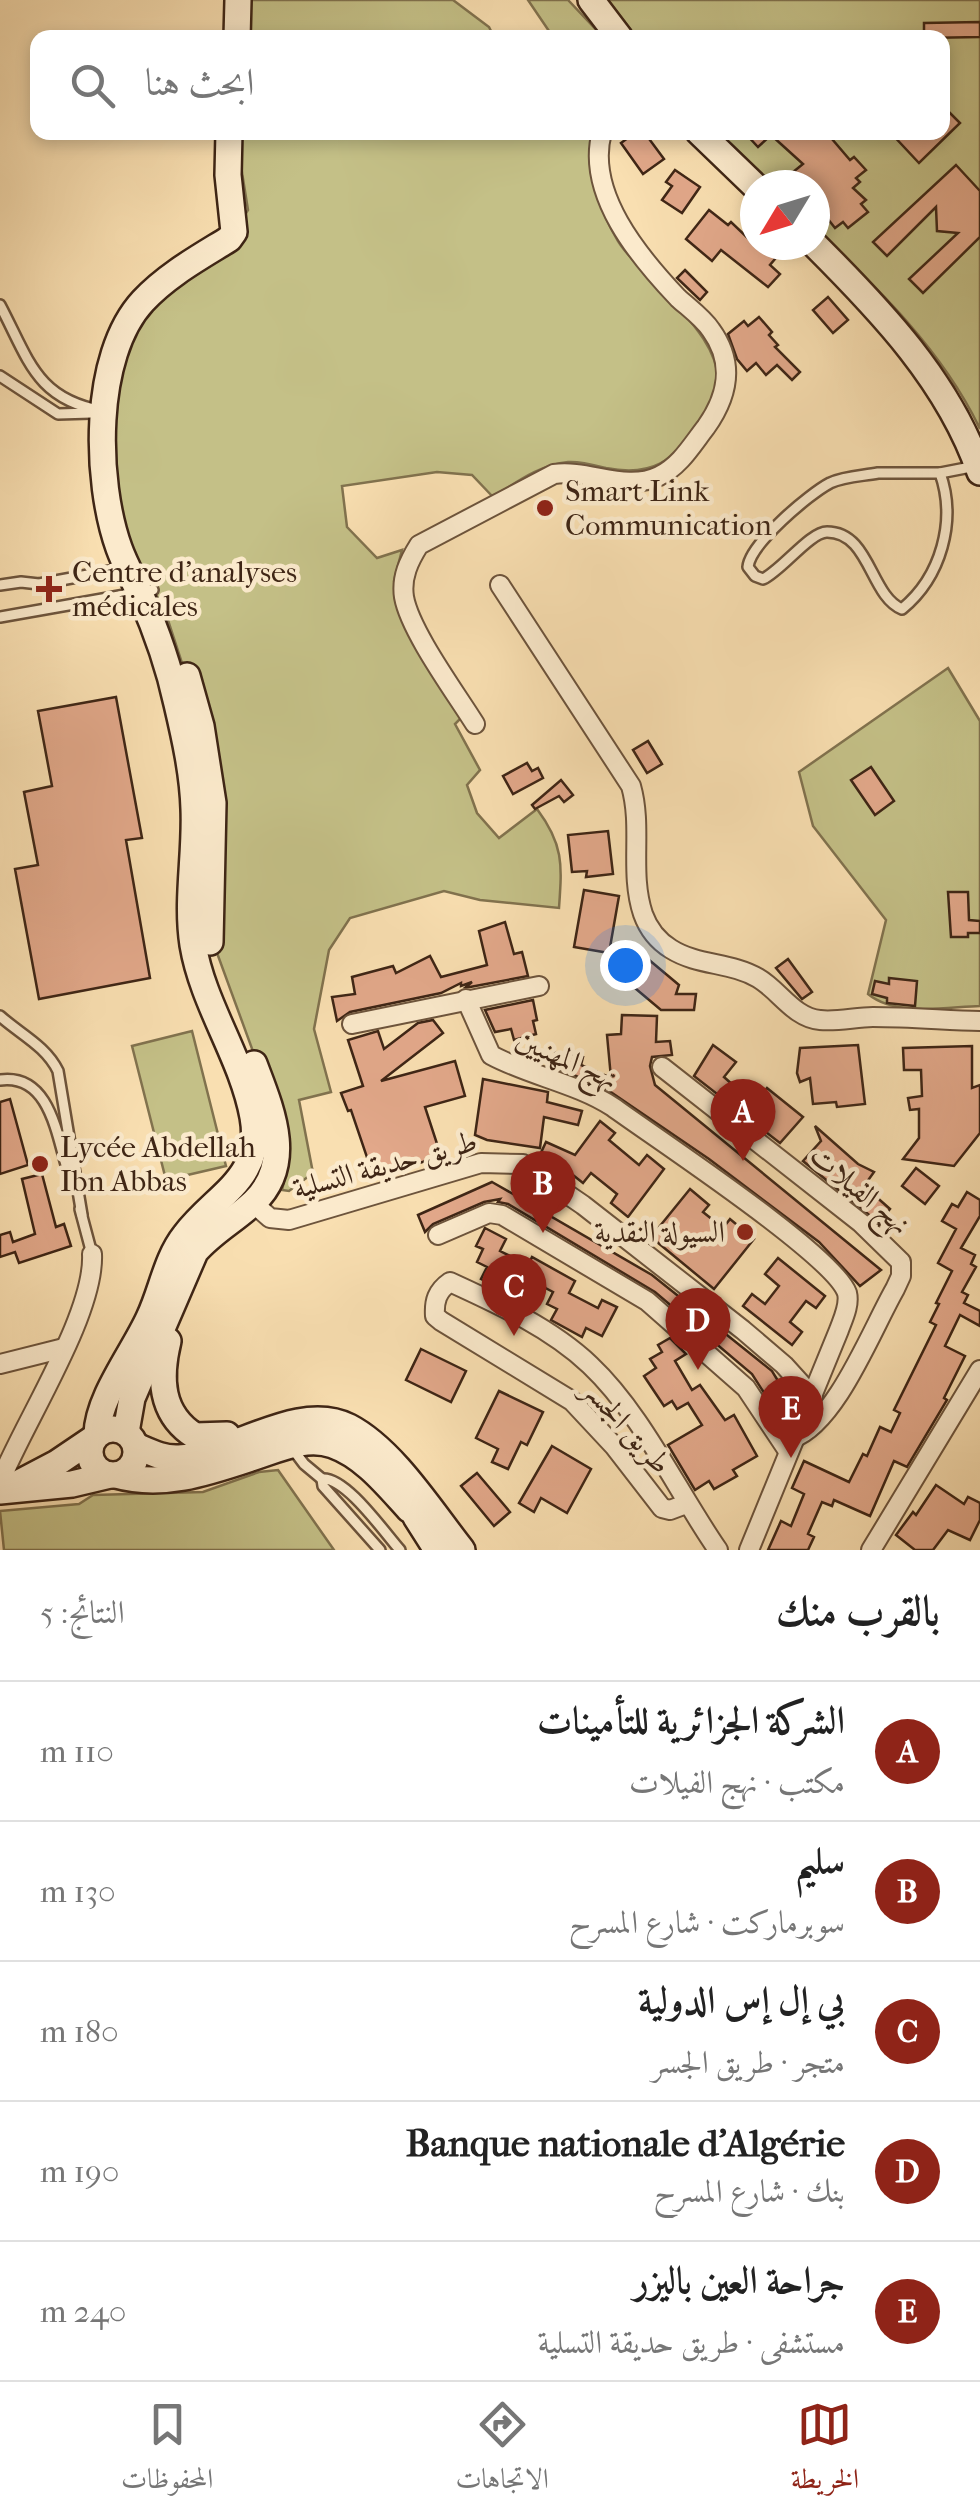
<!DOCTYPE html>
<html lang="ar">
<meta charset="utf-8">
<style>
:root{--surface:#fff;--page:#f2f2f2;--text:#222;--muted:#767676;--line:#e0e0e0;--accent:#8f2418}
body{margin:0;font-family:"IM FELL French Canon",Amiri,serif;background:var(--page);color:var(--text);direction:rtl}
.compass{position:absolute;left:740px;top:170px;width:90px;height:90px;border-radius:50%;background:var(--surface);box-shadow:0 5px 15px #0003;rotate:232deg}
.you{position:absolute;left:625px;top:965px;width:35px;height:35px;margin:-25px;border:8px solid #fff;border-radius:50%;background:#1a73e8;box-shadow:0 0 0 15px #1a73e833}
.badge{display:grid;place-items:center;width:65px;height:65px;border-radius:50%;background:var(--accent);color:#fff;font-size:32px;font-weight:700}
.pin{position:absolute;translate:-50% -82px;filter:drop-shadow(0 2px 5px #0008)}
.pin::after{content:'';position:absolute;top:52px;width:35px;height:30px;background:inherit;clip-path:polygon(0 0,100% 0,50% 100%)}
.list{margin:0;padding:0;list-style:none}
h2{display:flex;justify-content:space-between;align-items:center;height:130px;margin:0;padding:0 40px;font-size:42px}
h2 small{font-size:32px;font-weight:400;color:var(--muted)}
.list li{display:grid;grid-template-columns:65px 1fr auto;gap:30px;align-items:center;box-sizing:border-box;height:140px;padding:0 40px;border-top:2px solid var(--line)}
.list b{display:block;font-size:38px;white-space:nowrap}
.list p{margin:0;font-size:32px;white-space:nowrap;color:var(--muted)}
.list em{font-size:32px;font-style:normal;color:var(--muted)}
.icon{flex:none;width:55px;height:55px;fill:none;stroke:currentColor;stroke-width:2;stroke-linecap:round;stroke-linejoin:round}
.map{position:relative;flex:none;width:980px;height:1550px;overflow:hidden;direction:ltr}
.search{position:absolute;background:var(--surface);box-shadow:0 5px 15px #0003;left:30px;right:30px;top:30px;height:110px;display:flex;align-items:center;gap:25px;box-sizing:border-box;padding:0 35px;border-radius:20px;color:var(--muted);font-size:38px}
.sheet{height:830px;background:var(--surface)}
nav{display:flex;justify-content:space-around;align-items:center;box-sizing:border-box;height:140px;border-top:2px solid var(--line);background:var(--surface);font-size:28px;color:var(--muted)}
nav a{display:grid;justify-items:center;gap:5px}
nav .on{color:var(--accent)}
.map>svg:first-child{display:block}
.green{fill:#c4c087;stroke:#81724e;stroke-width:2.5}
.building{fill:#e2a88a;stroke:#3e2515;stroke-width:2.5}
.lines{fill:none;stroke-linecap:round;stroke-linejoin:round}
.lane-casing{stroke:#6d543c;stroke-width:14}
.street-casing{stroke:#6d543c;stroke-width:22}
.secondary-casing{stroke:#3e2515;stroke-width:30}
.lane{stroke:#fbeacc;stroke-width:9}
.street{stroke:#fbeacc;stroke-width:18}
.secondary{stroke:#fbeacc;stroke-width:25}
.poi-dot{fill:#8f2418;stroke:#fbeacc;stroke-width:4}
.labels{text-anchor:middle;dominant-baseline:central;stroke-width:9;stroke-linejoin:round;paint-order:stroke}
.poi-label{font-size:30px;fill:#3e2515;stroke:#fbeacc;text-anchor:start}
.street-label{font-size:30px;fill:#3e2515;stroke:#fbeacc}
</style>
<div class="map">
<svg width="980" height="1550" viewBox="0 0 980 1550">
<rect width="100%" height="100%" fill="#f9dfb1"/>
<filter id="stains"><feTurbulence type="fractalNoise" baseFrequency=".002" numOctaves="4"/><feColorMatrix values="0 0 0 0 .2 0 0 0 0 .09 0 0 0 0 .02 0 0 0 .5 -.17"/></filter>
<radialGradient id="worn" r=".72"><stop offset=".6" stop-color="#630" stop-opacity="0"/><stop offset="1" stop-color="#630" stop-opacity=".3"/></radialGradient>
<g class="green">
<polygon points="246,0 453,0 489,27 494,37 238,38"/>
<polygon points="528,0 568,0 603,37 553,37"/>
<path d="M608,0H980V429C943,351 877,287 815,229V185H769L714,133L942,132V38L636,37Z"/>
<path d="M240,133H591C588,171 598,208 618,241C642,281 737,342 714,396C711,405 704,413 699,422C675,462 651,477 606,468C594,465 580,461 568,462C539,465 517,482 493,497L472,475L437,472L342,486L347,527L377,558L402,550L394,581L399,613L461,718L455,724L480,770L467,785L477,813L499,838L537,809C564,845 562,865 559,908L480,900L444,891L350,918L329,950L314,1029L331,1092L299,1100L313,1173L289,1191L282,1190L287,1169L273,1106L213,942L197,709L165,611L128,544L107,451L125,343L159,294L234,232L248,210L240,160Z"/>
<path d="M948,668L980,721V1006C946,1007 896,1017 868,994L886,920L813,826L799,772Z"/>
<polygon points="192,1031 226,1166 166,1180 132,1046"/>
<polygon points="278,1470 334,1550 4,1550 0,1511 79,1504 93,1495 203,1492 259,1472"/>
</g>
<g class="building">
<polygon points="980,22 980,37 924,38 924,23"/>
<polygon points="942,105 960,123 919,163 890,132 942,132"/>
<polygon points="636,132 644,132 664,159 643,174 621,143"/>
<polygon points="744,132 826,132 850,160 854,157 866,170 856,178 860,182 853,188 866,200 861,204 868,212 848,228 843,222 835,228 824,214 815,222 815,185 794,185 787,177 803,164 771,135 758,147"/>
<polygon points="956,165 980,191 980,237 923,293 909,279 958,233 937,231 936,207 887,256 873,242"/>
<polygon points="675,170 700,187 682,213 662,200 672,186 666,182"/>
<polygon points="709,210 728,225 731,222 755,245 770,245 780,253 770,265 780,274 768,287 721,250 712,261 686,239"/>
<polygon points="685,270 707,292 700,300 677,278"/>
<polygon points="828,297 848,320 833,333 813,310"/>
<polygon points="759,317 772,332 769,335 778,345 775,347 800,372 792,380 777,365 766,375 756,363 747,371 737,359 728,334 744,321 748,326"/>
<polygon points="116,697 142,838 126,840 150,978 39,999 15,869 38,865 24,792 52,786 38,711"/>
<polygon points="648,741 662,764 647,773 633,750"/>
<polygon points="527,763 532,771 538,768 543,778 513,794 503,776"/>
<polygon points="871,767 894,801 875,815 851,780"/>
<polygon points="561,780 573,795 564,802 559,796 535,809 532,805"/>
<polygon points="608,831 613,874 586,877 587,871 572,872 568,835"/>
<polygon points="584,890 619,896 609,953 574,947"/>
<polygon points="948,892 968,892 969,920 980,921 980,933 968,933 968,937 951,937"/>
<polygon points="505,922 514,954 522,952 528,976 470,987 466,987 472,982 461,986 461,983 441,993 350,1012 337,1021 332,997 355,994 352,977 393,966 396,973 430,956 441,977 487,965 479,931"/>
<polygon points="642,954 679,985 676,994 696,994 694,1010 661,1010 623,978"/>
<polygon points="788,959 812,992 802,999 776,968"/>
<polygon points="889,978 917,981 915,1006 887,1003 887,998 872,994 875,981 889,984"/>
<polygon points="533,1000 537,1020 533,1021 536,1034 514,1040 511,1029 495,1032 485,1010"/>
<polygon points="622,1015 657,1016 656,1042 670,1041 672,1055 652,1057 650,1066 655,1085 881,1270 860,1286 819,1242 709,1159 605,1088 552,1066 555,1053 583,1057 581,1065 611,1078 607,1035 621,1034"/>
<polygon points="433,1020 443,1033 381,1081 455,1061 465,1096 425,1107 441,1156 374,1178 351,1110 348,1111 341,1093 363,1086 348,1040 378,1031 384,1049 418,1023"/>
<polygon points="713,1045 736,1062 724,1077 754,1104 767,1088 803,1117 780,1143 694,1076"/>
<polygon points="858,1045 865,1104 837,1107 836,1102 813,1104 810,1078 800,1082 797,1073 800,1048"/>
<polygon points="972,1046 972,1088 980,1085 980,1133 954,1166 903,1159 919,1138 919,1109 910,1110 908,1098 922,1096 921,1070 904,1070 903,1048"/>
<polygon points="483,1079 548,1092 547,1102 582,1111 578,1125 544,1117 540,1148 487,1140 475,1135"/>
<polygon points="10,1099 28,1165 0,1174 0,1102"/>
<polygon points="600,1121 615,1133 609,1140 639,1165 647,1155 664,1169 628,1217 611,1203 617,1194 591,1173 583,1183 559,1164 556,1171 538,1159 546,1142 575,1155"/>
<polygon points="815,1126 858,1164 874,1172 864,1186 890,1209 879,1223 803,1161 821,1141"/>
<polygon points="916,1168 939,1186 925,1204 902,1186"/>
<polygon points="42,1174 56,1227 64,1224 71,1246 19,1263 15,1252 0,1257 0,1235 10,1232 13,1242 35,1234 22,1179"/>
<polygon points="492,1182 529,1203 538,1189 548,1197 540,1210 652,1275 772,1371 783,1389 768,1399 752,1374 655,1292 508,1204 498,1202 500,1199 484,1202 433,1224 425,1232 418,1215"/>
<polygon points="690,1189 709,1205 703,1212 723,1228 730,1219 754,1239 714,1289 651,1237"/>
<polygon points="967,1192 980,1200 980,1216 961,1248 975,1255 971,1264 976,1267 962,1292 968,1295 964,1303 980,1311 980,1326 960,1315 945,1346 965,1356 944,1398 947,1400 907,1467 894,1461 870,1516 834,1500 832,1506 822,1502 808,1534 814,1537 808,1550 768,1550 781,1521 791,1526 804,1494 792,1488 804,1461 849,1482 863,1454 867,1456 880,1427 891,1432 900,1413 894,1410 936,1325 930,1322 939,1304 936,1303 952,1271 938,1263 956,1229 942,1221 952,1204 958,1207"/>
<polygon points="485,1228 506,1239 500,1251 528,1265 532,1257 575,1281 569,1293 598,1308 602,1300 617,1307 602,1336 586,1328 582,1337 551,1320 557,1309 547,1304 553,1292 530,1280 525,1290 517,1286 512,1295 481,1279 487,1267 477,1262 483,1249 476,1246"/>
<polygon points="778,1258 825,1296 816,1308 806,1301 790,1322 802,1332 792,1345 743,1306 752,1294 765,1304 779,1286 765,1274"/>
<polygon points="670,1338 686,1354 675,1361 692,1390 700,1385 725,1420 734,1415 757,1456 733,1470 737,1476 714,1489 709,1481 695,1490 668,1445 702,1425 688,1403 677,1409 672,1401 664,1406 644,1376 656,1368 650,1359 662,1352 658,1345"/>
<polygon points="421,1349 466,1371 451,1402 406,1380"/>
<polygon points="499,1391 543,1412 527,1445 521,1442 508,1469 492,1462 498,1449 476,1438"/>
<polygon points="552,1446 591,1469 567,1513 541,1498 534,1512 519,1503"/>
<polygon points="477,1473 510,1512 494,1526 461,1486"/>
<polygon points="936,1485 964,1504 968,1497 980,1503 980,1520 970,1540 948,1530 933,1550 915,1550 896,1535 913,1512 916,1515"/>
</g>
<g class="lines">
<g class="lane-casing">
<g id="lane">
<path d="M0,305C29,360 36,399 103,411"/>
<polyline points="0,376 58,414 91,413"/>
<path d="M878,473H940C957,521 941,577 902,609C870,596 870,532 827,532C810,532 782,570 763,579L755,576L748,567C750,544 809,494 830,483C845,476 862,476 878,473Z"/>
<polyline points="940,473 976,466"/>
<polyline points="0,585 21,582 39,584 126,568"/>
<polyline points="0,617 153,590"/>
<path d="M0,1016C20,1034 46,1046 58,1071L82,1215"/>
<path d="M0,1080C51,1073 57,1138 69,1175"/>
<polyline points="80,1209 92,1254"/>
<polyline points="292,1448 304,1464 322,1479"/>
<path d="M380,1550L323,1486L322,1479C345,1476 384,1532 400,1550"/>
</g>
</g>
<g class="street-casing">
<g id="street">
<path d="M500,585L631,786C643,828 629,872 643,914C648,928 658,941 671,949C698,966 731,962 758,978C779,990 794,1018 820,1020C837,1022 856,1017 873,1017C909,1017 944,1020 980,1021"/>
<path d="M475,724C455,692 410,631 404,597C401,577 409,561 419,545L554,474C588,469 626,492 659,476C680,466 692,445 706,427C728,396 735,363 711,330C703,318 689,308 678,298C639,257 585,193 602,132"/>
<path d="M466,999L491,1055C530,1076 576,1083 613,1107C654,1137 834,1255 847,1293C850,1305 843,1319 839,1330L749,1550"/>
<polyline points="352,1024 539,986"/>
<path d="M662,1067L861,1223L901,1262V1276L895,1289C872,1329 836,1423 793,1438"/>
<polyline points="253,1203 270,1218 289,1220 481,1163 523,1164 583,1205 743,1330 784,1365 813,1397"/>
<polyline points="438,1235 489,1213 502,1215 647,1301 746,1388 788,1451"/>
<polyline points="0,1364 64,1348"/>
<path d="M0,1482C24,1422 95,1314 92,1254"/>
<path d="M686,1504L670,1510L662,1508L614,1446L572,1401L441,1321L435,1316C434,1301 437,1291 450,1282C498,1304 551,1328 590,1365C642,1414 677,1491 718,1550"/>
<polyline points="871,1550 980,1370"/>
</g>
</g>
<g class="secondary-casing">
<g id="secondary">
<polyline points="591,0 620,38"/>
<polyline points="237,38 238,0"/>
<polyline points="699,132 755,186"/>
<path d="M815,245C881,311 949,382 980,472"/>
<polyline points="187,676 201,726 213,803 210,942"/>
<path d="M168,1341C159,1378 160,1414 195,1436L227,1435"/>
<circle cx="113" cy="1452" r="23"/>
<path d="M126,1432L132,1398L195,1252C212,1232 235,1220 254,1202C295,1163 271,1109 254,1064"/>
<path d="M97,1434C98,1397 133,1353 149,1318C162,1291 166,1259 185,1235C216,1194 264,1179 253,1117C242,1057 203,1005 193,945C186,900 196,854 194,809C193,774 185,738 177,704C169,667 156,630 141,596C134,580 125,565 119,548C95,481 92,356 143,301C167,275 200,257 229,239L234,232L228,175L229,132"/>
<path d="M136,1446C150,1452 163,1459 179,1458C231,1455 298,1401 349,1427C393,1450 431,1511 462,1550"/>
<path d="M116,1475C162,1488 206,1473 251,1458C277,1450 306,1435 333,1445C364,1456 387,1485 409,1509"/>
<polyline points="17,1484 57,1463 94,1438"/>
<polyline points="0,1491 72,1484 110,1475"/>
<polyline points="416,1517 437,1550"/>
</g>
</g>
<use href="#lane" class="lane"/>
<use href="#street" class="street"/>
<use href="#secondary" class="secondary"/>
</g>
<g class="poi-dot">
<circle cx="545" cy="508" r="10"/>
<path d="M44 574h10v10h10v10h-10v10h-10v-10h-10v-10h10z"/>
<circle cx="40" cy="1164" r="10"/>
<circle cx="745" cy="1232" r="10"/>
</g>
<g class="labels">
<g class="poi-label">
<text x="565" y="491">Smart Link<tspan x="565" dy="34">Communication</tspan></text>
<text x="72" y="572">Centre d'analyses<tspan x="72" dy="34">médicales</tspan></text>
<text x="60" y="1147">Lycée Abdellah<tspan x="60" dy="34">Ibn Abbas</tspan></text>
<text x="725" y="1232" text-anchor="end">السيولة النقدية</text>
</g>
<g class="street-label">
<text transform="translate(567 1059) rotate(24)">نهج المهنيين</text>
<text transform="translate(385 1165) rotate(-15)">طريق حديقة التسلية</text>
<text transform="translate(860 1190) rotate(40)">نهج الفيلات</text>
<text transform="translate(627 1427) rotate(48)">طريق الجسر</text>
</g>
</g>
<rect width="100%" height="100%" filter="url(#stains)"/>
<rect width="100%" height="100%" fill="url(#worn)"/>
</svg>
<svg class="compass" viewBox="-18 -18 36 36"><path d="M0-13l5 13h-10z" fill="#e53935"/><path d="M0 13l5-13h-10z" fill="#767676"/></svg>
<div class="you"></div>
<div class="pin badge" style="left:743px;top:1161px">A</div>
<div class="pin badge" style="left:543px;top:1233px">B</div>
<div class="pin badge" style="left:514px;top:1336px">C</div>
<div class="pin badge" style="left:698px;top:1370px">D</div>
<div class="pin badge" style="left:791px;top:1458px">E</div>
<div class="search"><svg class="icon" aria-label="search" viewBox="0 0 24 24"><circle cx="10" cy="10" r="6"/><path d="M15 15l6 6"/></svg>ابحث هنا</div>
</div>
<section class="sheet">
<h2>بالقرب منك<small>النتائج: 5</small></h2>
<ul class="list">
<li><span class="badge">A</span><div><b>الشركة الجزائرية للتأمينات</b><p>مكتب · نهج الفيلات</p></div><em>110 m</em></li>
<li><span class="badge">B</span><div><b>سليم</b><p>سوبرماركت · شارع المسرح</p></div><em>130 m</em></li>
<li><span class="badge">C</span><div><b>بي إل إس الدولية</b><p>متجر · طريق الجسر</p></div><em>180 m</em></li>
<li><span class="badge">D</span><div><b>Banque nationale d'Algérie</b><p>بنك · شارع المسرح</p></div><em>190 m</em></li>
<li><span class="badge">E</span><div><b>جراحة العين باليزر</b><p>مستشفى · طريق حديقة التسلية</p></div><em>240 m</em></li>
</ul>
</section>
<nav>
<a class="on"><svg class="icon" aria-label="map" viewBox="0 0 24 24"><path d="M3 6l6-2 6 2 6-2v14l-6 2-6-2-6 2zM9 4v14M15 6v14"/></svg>الخريطة</a>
<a><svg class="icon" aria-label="directions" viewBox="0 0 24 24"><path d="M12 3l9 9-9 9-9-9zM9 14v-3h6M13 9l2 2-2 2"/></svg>الاتجاهات</a>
<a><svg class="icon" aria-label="saved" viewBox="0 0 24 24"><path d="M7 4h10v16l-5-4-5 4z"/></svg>المحفوظات</a>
</nav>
